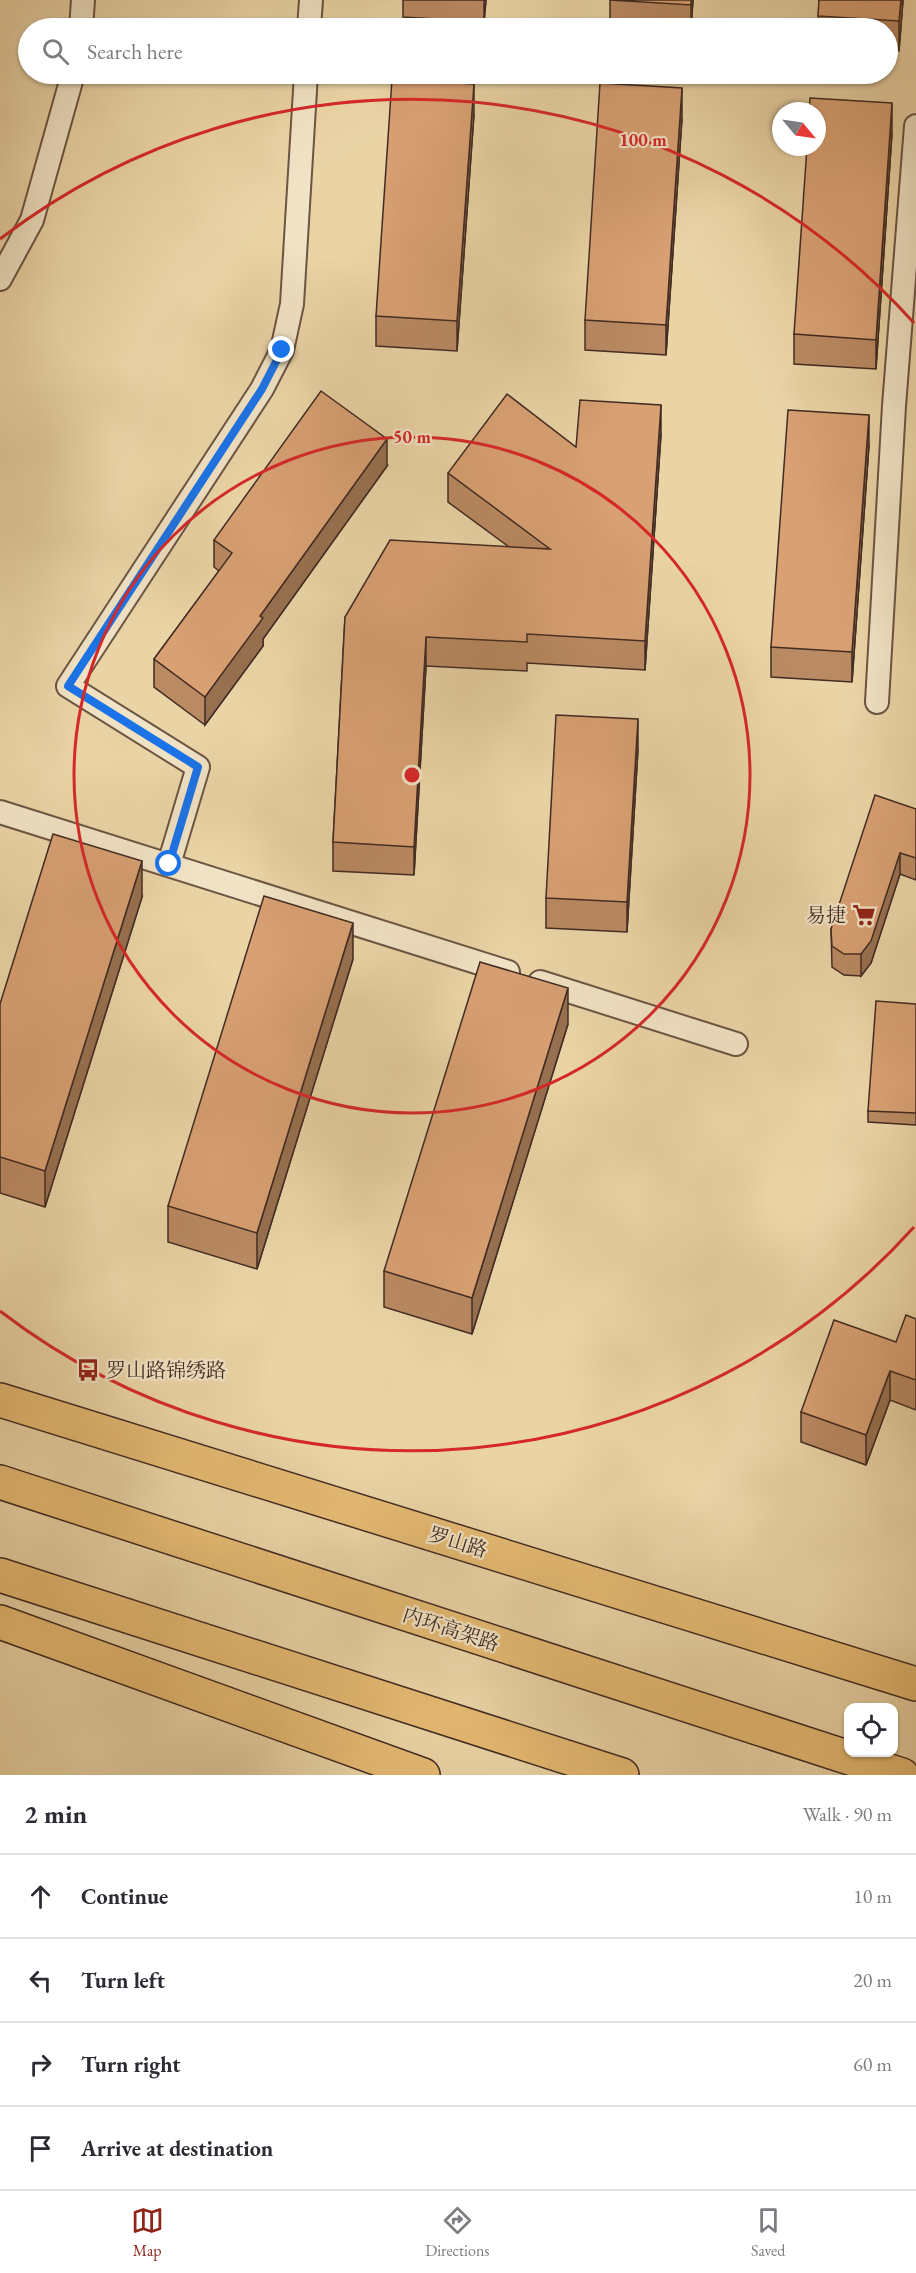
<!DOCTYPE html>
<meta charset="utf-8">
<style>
:root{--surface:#fff;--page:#f2f2f3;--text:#2b2b33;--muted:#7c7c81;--line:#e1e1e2;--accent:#8f2418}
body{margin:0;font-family:"EB Garamond","Noto Serif SC",serif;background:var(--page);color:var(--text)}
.controls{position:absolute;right:18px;bottom:18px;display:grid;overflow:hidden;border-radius:12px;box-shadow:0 2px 4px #0004}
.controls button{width:54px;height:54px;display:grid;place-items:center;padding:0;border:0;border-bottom:2px solid var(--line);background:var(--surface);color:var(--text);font:30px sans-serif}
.compass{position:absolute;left:772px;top:102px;width:54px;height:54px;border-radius:50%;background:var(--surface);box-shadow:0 2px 4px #0004;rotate:119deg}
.stop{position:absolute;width:18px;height:18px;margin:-14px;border:4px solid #1a73e8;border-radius:50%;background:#fff}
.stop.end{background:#1a73e8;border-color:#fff;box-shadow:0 2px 6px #0008}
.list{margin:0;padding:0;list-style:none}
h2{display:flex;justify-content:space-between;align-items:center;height:78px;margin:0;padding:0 24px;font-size:26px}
h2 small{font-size:20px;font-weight:400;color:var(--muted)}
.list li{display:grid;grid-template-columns:39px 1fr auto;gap:18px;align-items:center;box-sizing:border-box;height:84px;padding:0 24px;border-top:2px solid var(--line)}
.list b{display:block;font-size:22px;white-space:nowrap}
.list em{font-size:20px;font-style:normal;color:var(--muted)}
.icon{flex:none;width:33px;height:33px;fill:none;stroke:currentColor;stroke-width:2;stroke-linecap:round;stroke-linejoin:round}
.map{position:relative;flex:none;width:916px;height:1775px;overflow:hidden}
.search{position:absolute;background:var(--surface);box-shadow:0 2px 4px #0004;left:18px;right:18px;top:18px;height:66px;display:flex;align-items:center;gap:15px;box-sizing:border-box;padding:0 21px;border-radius:33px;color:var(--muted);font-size:22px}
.sheet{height:414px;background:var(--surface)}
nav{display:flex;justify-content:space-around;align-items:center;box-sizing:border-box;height:84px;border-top:2px solid var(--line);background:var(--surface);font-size:16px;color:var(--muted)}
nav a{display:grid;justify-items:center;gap:3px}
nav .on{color:var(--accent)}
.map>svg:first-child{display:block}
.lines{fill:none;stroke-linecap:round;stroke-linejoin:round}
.service-casing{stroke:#6b5543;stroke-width:26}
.primary-casing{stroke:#412b22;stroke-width:36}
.trunk-casing{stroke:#412b22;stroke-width:36}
.service{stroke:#f1e3c5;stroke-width:22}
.primary{stroke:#e5ba73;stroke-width:33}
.trunk{stroke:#e5ba73;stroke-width:33}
.wall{fill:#ba8a63;stroke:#412b22;stroke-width:1.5}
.shaded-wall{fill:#977050;stroke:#412b22;stroke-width:1.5}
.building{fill:#d8a073;stroke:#412b22;stroke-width:1.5}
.route{stroke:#1a73e8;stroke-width:8}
.ring{fill:none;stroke:#d62828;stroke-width:3}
.labels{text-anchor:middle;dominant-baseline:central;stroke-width:4.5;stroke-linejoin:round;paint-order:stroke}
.poi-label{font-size:20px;fill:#412b22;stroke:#f1e3c5;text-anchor:end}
.street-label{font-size:20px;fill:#412b22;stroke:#f1e3c5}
.centre{fill:#d62828;stroke:#f1e3c5;stroke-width:3}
.ring-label{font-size:18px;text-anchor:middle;font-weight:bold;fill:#d62828;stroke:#f1e3c5;stroke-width:4.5;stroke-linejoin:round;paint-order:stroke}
</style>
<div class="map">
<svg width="916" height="1775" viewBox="0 0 916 1775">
<rect width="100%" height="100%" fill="#ead4a6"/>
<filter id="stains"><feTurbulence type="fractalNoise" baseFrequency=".00333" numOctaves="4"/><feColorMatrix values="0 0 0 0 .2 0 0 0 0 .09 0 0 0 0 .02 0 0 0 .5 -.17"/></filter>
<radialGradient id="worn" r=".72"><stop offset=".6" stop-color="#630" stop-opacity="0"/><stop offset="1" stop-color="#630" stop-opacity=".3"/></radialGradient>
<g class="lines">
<g class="service-casing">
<g id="service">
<polyline points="81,28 83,0"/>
<polyline points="309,28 311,0"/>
<polyline points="0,279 32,220 73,74"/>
<polyline points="877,702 894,406 916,126"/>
<polyline points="0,812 508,972"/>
<polyline points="169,864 198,767 68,686 262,389 282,350 292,304 306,74"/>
<polyline points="540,982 736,1044"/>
</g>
</g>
<g class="primary-casing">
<g id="primary">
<polyline points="0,1400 916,1684"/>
<polyline points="0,1622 423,1775"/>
</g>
</g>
<g class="trunk-casing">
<g id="trunk">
<polyline points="0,1482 902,1775"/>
<polyline points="0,1575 622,1775"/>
</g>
</g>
<use href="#service" class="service"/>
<use href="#primary" class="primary"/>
<use href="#trunk" class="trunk"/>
</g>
<g class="wall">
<polygon points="403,0 486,0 484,22 403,17"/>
<polygon points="610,0 693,0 691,28 610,28"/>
<polygon points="819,0 903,0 899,51 888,50 888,28 818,28"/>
<polygon points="474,114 457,351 376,346 376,316"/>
<polygon points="682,118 666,355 585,350 585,320"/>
<polygon points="892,133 876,369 794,364 794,334"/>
<polygon points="661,434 645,670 527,663 527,671 426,666 414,875 333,871 333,842 345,617 509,547 448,502 448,473 576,447"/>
<polygon points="869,445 852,682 771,677 771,647"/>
<polygon points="387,466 263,639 263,646 205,725 154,687 154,659 219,571 214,567 214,540"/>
<polygon points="638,749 627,932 546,928 546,898"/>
<polygon points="916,809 916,880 900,874 871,963 861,976 844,975 832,967 831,929"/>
<polygon points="142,897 45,1207 0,1193 0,1004"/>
<polygon points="353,959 257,1269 168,1242 168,1206"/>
<polygon points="916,1004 916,1125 868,1122 868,1111"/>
<polygon points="568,1024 472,1334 384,1307 384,1271"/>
<polygon points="916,1319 916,1410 890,1400 866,1465 801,1442 801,1412 896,1342"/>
</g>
<g class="shaded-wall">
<polygon points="484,0 486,0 484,22"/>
<polygon points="691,0 693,0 691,28"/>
<polygon points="901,0 903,0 899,51 899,21"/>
<polygon points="474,84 474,114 457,351 457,321"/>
<polygon points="682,88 682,118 666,355 666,325"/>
<polygon points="892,103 892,133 876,369 876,340"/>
<polygon points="661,405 661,434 645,670 645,641"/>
<polygon points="869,415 869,445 852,682 852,652"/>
<polygon points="387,439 387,466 263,639 263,646 205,725 205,697 260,616"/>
<polygon points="426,637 426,666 414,875 414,847"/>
<polygon points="638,719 638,749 627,932 627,902"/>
<polygon points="900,853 900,874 871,963 861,976 861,954"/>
<polygon points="142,861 142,897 45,1207 45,1171"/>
<polygon points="353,923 353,959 257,1269 257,1233"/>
<polygon points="568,988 568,1024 472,1334 472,1298"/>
<polygon points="890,1371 890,1400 866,1465 866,1435"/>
</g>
<g class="building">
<polygon points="610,0 691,0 691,5"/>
<polygon points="819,0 901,0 899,21 818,16"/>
<polygon points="392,79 474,84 457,321 376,316"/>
<polygon points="600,83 682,88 666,325 585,320"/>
<polygon points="810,98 892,103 876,340 794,334 807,147 817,147 817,111 809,111"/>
<polygon points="321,391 387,439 260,616 263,618 205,697 154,659 232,553 214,540"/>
<polygon points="507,394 576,447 580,400 661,405 645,641 527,634 527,642 426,637 414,847 333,842 345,617 390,540 550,549 448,473"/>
<polygon points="788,410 869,415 852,652 771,647"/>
<polygon points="556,715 638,719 627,902 546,898"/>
<polygon points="875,795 916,809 916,858 900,853 871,941 861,954 844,954 832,946 831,929"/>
<polygon points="53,834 142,861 45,1171 0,1157 0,1004"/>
<polygon points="264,896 353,923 257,1233 168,1206"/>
<polygon points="480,962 568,988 472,1298 384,1271"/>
<polygon points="876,1001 916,1004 916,1113 868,1111"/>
<polygon points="906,1315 916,1319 916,1380 890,1371 866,1435 801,1412 834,1320 896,1342"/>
</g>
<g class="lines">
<polyline class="route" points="169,864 198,767 68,686 262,389 282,350"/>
</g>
<g class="ring">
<circle cx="412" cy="775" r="338"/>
<path d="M914 1227A676 676 0 0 1 0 1311M0 239A676 676 0 0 1 914 323"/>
</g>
<defs>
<g id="supermarket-bare" transform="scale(1.8)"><path d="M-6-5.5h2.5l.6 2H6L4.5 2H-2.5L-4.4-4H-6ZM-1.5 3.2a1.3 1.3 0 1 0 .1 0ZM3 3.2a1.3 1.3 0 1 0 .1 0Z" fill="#8f2418" stroke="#f1e3c5" stroke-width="2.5" paint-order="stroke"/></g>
<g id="bus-bare" transform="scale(1.8)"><path d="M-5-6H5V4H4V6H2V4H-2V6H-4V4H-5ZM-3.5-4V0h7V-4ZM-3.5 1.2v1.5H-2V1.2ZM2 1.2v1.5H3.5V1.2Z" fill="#8f2418" stroke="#f1e3c5" stroke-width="2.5" paint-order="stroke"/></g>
</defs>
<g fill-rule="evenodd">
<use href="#supermarket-bare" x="864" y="915"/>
<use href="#bus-bare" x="88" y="1370"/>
</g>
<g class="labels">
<g class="poi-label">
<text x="846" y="915">易捷</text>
<text x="106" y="1370" text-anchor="start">罗山路锦绣路</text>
</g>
<g class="street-label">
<text transform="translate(458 1542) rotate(17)">罗山路</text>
<text transform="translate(451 1629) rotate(18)">内环高架路</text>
</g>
</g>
<circle cx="412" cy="775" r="9" class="centre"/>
<g class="ring-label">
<text x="643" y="146">100 m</text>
<text x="412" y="443">50 m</text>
</g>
<rect width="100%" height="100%" filter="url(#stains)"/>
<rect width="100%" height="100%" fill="url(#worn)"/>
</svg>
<div class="controls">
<button><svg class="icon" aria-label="locate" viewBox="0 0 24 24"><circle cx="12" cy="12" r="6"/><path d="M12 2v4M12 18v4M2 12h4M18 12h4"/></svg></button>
</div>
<svg class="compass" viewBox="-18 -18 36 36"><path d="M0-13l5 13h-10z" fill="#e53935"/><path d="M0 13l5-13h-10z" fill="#7c7c81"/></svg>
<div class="stop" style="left:169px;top:864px"></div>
<div class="stop end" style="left:282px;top:350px"></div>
<div class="search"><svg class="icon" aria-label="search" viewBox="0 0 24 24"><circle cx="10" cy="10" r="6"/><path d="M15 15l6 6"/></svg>Search here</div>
</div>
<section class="sheet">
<h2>2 min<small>Walk · 90 m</small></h2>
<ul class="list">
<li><svg class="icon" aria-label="ahead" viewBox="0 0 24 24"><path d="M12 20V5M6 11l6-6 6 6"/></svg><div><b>Continue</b></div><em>10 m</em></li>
<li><svg class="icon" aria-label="left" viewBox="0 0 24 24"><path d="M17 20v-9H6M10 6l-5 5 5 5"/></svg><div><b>Turn left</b></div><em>20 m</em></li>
<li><svg class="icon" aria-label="right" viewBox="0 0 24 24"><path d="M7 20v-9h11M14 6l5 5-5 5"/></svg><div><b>Turn right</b></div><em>60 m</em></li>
<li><svg class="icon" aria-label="arrive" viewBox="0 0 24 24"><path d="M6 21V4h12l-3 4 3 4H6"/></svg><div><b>Arrive at destination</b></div></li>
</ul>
</section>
<nav>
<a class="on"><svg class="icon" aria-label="map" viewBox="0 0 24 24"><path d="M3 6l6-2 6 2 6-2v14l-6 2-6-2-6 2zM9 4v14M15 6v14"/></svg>Map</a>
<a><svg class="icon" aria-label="directions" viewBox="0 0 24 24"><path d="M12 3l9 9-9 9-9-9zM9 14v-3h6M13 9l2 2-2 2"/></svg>Directions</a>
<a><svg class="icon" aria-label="saved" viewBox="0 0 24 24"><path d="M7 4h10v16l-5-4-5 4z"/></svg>Saved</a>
</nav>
